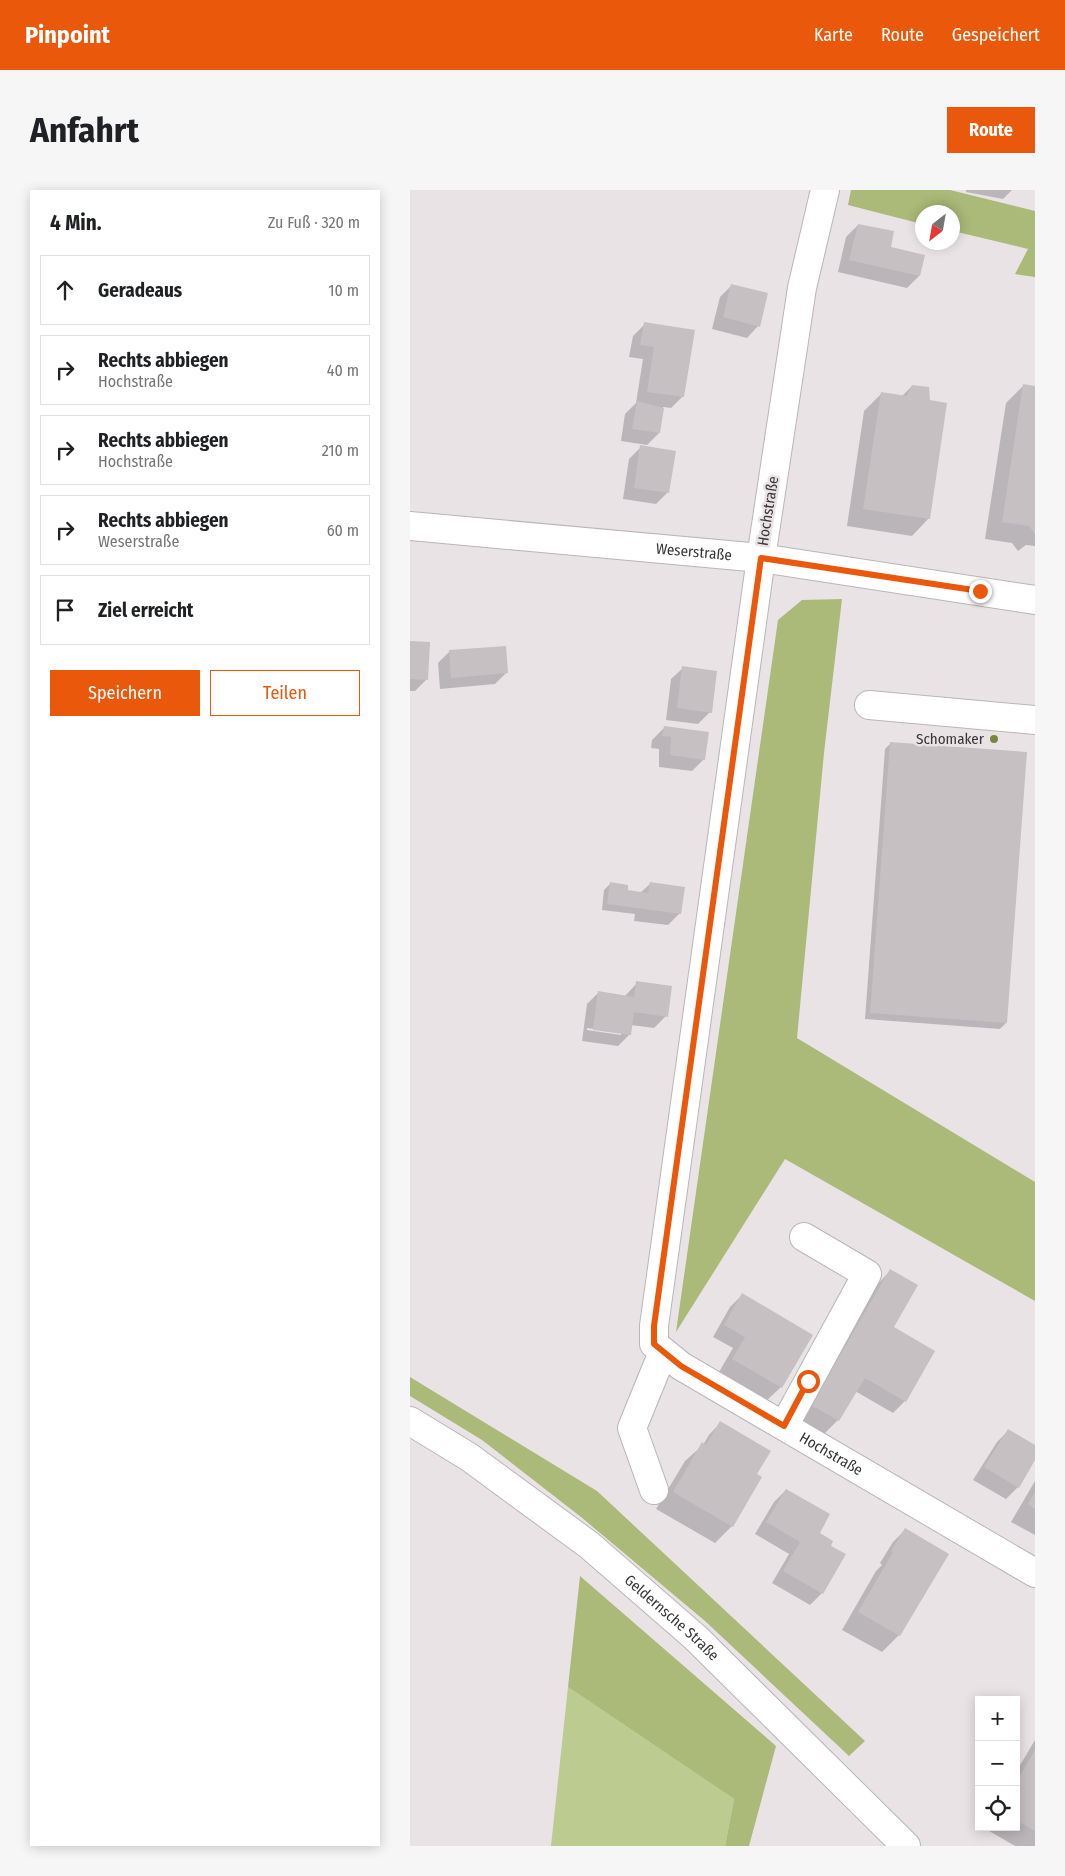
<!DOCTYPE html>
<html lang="de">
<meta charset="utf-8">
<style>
:root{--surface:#fff;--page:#f6f6f6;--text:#202124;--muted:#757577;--line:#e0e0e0;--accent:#ea580c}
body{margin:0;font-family:"Fira Sans Condensed",sans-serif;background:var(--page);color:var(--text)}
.controls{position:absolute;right:15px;bottom:15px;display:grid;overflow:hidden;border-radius:0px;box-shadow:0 2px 12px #0003}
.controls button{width:45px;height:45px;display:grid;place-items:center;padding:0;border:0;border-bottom:1px solid var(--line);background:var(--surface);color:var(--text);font:25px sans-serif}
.compass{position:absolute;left:505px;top:15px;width:45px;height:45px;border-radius:50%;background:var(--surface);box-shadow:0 2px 12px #0003;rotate:211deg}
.stop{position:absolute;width:15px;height:15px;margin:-11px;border:4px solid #ea580c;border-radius:50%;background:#fff}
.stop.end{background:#ea580c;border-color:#fff;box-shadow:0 1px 5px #0008}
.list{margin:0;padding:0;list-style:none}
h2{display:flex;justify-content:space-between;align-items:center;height:65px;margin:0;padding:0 20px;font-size:21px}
h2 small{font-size:16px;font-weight:400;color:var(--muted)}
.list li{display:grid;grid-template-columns:32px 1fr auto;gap:15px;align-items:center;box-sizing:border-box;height:70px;margin:0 10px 10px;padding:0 10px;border:1px solid var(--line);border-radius:0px}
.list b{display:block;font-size:19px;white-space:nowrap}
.list p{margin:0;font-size:16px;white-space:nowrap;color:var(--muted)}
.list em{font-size:16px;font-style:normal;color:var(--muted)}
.actions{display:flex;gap:10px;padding:15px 20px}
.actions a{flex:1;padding:11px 0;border:1px solid var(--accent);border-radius:0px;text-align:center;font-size:18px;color:var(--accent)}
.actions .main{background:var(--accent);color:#fff}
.icon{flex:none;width:28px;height:28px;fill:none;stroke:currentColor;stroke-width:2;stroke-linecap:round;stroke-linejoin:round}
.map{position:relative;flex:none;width:625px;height:1656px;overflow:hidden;border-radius:0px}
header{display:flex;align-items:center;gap:30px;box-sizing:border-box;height:70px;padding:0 25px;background:var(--accent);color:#fff}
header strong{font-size:24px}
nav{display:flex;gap:28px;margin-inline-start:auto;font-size:18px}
.intro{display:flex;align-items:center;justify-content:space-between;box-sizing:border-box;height:120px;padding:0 30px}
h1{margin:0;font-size:35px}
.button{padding:12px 22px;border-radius:0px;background:var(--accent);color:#fff;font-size:18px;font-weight:700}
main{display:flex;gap:30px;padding:0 30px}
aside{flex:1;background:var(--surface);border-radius:0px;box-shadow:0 2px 12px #0003}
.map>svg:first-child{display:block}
.green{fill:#bccb8f}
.forest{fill:#abba78}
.shadow{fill:#0003;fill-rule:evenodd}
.building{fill:#c6c0c3}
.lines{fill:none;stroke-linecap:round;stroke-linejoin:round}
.minor-casing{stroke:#bbb5b7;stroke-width:30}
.major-casing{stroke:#bbb5b7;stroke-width:30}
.minor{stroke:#fff;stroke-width:28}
.major{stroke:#fff;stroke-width:28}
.route{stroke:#ea580c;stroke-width:6}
.poi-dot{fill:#788837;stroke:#e9e3e6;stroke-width:2}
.labels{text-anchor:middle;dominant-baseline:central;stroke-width:5;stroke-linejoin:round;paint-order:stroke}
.street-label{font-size:15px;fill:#373535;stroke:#e9e3e6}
.poi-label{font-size:15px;fill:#373535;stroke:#e9e3e6;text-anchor:end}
</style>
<header>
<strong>Pinpoint</strong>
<nav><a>Karte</a><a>Route</a><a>Gespeichert</a></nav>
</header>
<div class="intro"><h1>Anfahrt</h1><a class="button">Route</a></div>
<main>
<aside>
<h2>4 Min.<small>Zu Fuß · 320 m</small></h2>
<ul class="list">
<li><svg class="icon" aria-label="ahead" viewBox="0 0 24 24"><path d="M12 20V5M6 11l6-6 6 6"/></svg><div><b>Geradeaus</b></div><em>10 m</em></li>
<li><svg class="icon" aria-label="right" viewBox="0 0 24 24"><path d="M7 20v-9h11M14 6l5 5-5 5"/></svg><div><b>Rechts abbiegen</b><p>Hochstraße</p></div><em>40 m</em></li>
<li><svg class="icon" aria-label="right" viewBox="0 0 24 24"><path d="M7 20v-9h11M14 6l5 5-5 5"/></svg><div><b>Rechts abbiegen</b><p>Hochstraße</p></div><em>210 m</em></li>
<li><svg class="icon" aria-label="right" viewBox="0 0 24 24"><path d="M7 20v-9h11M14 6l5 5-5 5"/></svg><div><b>Rechts abbiegen</b><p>Weserstraße</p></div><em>60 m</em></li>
<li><svg class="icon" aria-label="arrive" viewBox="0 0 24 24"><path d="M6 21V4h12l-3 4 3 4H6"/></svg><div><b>Ziel erreicht</b></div></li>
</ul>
<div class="actions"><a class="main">Speichern</a><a>Teilen</a></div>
</aside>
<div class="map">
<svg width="625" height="1656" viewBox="0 0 625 1656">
<rect width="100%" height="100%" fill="#e9e3e6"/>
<polygon class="green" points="158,1497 324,1609 315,1656 141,1656"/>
<g class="forest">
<polygon points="441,0 540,0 625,21 625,87 605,84 618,59 543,41 542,22 512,22 512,34 438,15"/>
<polygon points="432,409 414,563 387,848 625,992 625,1111 375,969 266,1142 368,430 392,410"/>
<polygon points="0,1187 187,1301 455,1551 439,1566 295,1431 171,1327 72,1250 0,1206"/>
<polygon points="170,1386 366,1556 339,1656 315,1656 324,1609 158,1497"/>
</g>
<g class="shadow">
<polygon points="556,0 602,0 593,9 556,2"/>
<polygon points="448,35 480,58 509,86 497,98 428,82 436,47"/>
<polygon points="322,95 348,136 337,148 302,139 310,107"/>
<polygon points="235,134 273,206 261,218 253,217 249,243 237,255 211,251 215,224 226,213 233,169 219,167 223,146"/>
<polygon points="502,196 519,328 502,346 437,336 454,221 471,204 491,207"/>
<polygon points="613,196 625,197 625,356 616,355 608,361 602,353 575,349 596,213"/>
<polygon points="231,257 258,302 246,314 213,309 219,269"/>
<polygon points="0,452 17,489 5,501 0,501"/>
<polygon points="40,461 97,482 85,494 30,499 28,473"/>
<polygon points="273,478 300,522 288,534 256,530 261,489"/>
<polygon points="254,538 294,569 282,581 249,577 249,559 241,558 242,550"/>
<polygon points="481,553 596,833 590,839 455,829 475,559"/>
<polygon points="200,694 216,701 230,703 240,694 270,723 258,735 224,731 225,724 192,720 194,700"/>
<path d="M227,793L256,826L244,838L221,835L220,844L208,856L172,851L177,814L189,802L215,806ZM177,838L211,842V845L177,840Z"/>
<polygon points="481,1080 479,1143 495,1211 483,1223 445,1201 428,1230 411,1247 385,1232 464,1098"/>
<polygon points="332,1105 401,1145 371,1197 353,1214 306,1187 323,1158 303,1147 320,1117"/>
<polygon points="310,1233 346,1283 322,1336 305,1353 246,1319 275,1271 293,1255 299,1245"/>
<polygon points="598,1241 625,1256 625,1268 608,1297 596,1309 563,1290 587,1252"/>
<polygon points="625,1291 625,1345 601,1332"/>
<polygon points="376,1300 408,1344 412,1403 400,1415 362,1393 379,1364 345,1344 364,1312"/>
<polygon points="495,1340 522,1389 489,1445 472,1462 432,1440 466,1381 472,1375 470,1373 483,1352"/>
<polygon points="625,1550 625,1656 605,1656 574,1638 606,1637 606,1582"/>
</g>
<g class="building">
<polygon points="448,34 484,41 481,57 515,65 510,86 439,70"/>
<polygon points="321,94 358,103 350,137 313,127"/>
<polygon points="234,132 285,140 274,207 237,202 244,157 230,155"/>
<polygon points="613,194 625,196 625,344 619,336 592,332"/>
<polygon points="502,195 519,197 520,210 537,213 520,329 453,319 471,202 497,206"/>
<polygon points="227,211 254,218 250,243 222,239"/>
<polygon points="230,255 266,261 259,303 224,298"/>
<polygon points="0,451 20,452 18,490 0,489"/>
<polygon points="96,456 98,483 41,488 39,460"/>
<polygon points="272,476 307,481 302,523 267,518"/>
<polygon points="254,536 299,542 295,570 260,565 261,547 252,546"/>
<polygon points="480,552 617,562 597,833 460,823"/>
<polygon points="200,692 218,695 218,700 238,703 240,692 275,697 271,724 197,714"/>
<polygon points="226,791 262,796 258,827 224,822 221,845 183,840 188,801 224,807"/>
<polygon points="480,1079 508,1095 484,1137 525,1161 496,1212 455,1188 429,1231 401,1215"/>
<polygon points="332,1103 403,1145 372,1198 322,1169 335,1147 314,1135"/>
<polygon points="310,1231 361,1261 347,1284 352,1287 323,1337 263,1302 292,1252 296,1255"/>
<polygon points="598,1239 625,1255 625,1270 609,1298 574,1277"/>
<polygon points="376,1299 420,1324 410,1343 423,1351 421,1356 436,1364 413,1404 373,1381 390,1352 356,1332"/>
<polygon points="625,1302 625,1319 618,1314"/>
<polygon points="495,1338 539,1364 490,1446 448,1422 483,1362 481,1361"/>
<polygon points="625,1560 625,1641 606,1630 606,1592"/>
</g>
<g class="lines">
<g class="minor-casing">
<g id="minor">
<path id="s1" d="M415,0L392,98L351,368L244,1136V1154L271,1176L625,1383"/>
<path id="s2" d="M0,336L351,368L625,410"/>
<polyline points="459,515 625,530"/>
<polyline points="374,1236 457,1084 394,1047"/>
<polyline points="244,1300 222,1238 253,1162"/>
</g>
</g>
<g class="major-casing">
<g id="major">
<path id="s3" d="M0,1231L59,1267L179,1355L286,1448L496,1656"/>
</g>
</g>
<use href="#minor" class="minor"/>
<use href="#major" class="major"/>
</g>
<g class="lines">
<polyline class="route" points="398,1191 374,1236 271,1176 244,1154 244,1136 351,368 570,401"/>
</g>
<circle class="poi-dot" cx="584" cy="549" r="5"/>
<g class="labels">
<g class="street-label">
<text transform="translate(358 321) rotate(-81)">Hochstraße</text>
<text stroke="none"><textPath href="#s2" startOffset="285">Weserstraße</textPath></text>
<text stroke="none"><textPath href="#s1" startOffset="1376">Hochstraße</textPath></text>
<text stroke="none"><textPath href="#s3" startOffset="328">Geldernsche Straße</textPath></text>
</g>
<g class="poi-label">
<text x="574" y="549">Schomaker</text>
</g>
</g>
</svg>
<div class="controls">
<button>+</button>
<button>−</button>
<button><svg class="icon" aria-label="locate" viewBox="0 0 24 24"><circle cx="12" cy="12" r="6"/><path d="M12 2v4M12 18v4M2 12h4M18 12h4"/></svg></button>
</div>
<svg class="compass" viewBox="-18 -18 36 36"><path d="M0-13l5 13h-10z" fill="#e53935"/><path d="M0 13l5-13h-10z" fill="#757577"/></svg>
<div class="stop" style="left:398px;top:1191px"></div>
<div class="stop end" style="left:570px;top:401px"></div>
</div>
</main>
